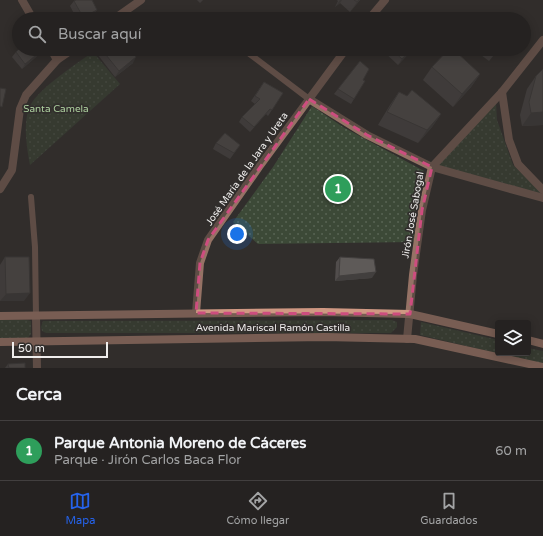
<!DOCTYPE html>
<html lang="es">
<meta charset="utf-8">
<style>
:root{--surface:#252221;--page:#312f2e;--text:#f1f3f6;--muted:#a3a4a5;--line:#423f3f;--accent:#2563eb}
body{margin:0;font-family:"Varela Round",sans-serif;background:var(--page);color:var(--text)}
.controls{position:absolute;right:12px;bottom:12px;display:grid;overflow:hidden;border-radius:4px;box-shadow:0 2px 10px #0003}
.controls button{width:36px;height:36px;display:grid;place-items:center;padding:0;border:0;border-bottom:1px solid var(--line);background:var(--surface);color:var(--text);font:20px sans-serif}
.scale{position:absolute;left:12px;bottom:10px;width:96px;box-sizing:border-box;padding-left:4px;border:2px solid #efedec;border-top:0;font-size:11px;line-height:14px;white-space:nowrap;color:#efedec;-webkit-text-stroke:3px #312e2c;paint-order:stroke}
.you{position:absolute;left:237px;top:234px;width:14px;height:14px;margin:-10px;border:3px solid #fff;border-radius:50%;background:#1a73e8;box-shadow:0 0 0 6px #1a73e833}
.badge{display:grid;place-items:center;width:26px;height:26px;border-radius:50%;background:var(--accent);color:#fff;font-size:13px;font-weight:700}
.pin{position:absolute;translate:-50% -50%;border:2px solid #fff;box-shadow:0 1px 4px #0006}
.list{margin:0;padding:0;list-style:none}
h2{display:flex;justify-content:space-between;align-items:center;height:52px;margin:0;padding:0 16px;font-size:17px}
h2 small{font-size:13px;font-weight:400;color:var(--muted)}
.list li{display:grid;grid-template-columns:26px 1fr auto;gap:12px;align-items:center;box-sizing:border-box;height:60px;padding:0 16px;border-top:1px solid var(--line)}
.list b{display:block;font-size:15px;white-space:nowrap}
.list p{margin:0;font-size:13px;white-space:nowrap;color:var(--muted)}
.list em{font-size:13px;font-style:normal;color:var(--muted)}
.icon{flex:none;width:22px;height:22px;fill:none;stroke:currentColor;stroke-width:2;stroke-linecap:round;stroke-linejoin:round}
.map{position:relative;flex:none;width:543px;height:368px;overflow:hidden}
.search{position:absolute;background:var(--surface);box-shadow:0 2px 10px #0003;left:12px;right:12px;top:12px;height:44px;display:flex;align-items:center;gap:10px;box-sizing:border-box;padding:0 14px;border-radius:22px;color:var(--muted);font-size:15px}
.sheet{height:112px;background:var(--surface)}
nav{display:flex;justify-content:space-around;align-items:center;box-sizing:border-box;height:56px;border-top:1px solid var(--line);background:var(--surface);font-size:11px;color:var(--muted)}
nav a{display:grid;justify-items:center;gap:2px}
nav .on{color:var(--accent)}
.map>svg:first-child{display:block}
.green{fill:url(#green-dots)}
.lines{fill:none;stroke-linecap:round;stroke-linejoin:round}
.service{stroke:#957265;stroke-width:6}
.minor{stroke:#957265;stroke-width:8}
.secondary{stroke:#cf9883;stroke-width:8}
.wall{fill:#514d4c}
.shaded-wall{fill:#423f3e}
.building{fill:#5e5a58;stroke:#423f3e}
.marked{fill:none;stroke:#cd4d7f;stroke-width:3;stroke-dasharray:8 5;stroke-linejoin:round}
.labels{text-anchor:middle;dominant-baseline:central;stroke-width:3.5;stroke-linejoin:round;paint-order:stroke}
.park-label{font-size:10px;fill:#accf9e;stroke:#312e2c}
.street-label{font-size:10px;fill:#efedec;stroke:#312e2c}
</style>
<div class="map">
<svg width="543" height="368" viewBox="0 0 543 368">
<defs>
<pattern id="green-dots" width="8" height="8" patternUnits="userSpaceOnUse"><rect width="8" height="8" fill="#3c4937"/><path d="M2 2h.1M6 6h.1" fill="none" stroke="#586454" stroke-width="1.8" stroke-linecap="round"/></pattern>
</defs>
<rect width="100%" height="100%" fill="#312e2c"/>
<g class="green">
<path d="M93,52L120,84L30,165C27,148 22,120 31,104C41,87 76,64 93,52Z"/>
<polygon points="496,103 497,120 513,165 543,194 437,165"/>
<polygon points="312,106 343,127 424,171 416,208 414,242 258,244 233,222 273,167"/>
<polygon points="0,320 27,320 31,321 31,334 28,338 0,338"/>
<polygon points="392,320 397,322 397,327 391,333 46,333 42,331 41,327 43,321"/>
<polygon points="421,322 498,340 498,353 528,353 528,348 543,351 543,364 420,335"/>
</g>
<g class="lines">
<g class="service">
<polyline points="243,49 309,99"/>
<polyline points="31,197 35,247 36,316"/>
</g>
<g class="minor">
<polyline points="22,0 33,19"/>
<polyline points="114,19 141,0"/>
<polyline points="369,19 385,0"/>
<polyline points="51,49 57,60"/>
<polyline points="502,92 509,140 518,164 543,190"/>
<polyline points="309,99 367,135 432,167 543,198"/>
<polyline points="0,189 12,170 20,109 26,95 57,60 73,49"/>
<polyline points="196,313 200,263 208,240 259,167 346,49"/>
<polyline points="36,316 37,368"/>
<polyline points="407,339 413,275 422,210 432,167 502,92 543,40"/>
</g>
<g class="secondary">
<polyline points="0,316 323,312 410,314 498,334"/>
<polyline points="528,340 543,344"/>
<polyline points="0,342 325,337 415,339 543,367"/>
</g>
</g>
<g class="wall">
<polygon points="197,0 203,0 200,3"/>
<polygon points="337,0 360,0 350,12 340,3 335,7 338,1"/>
<polygon points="74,1 93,16 86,19 77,19 70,6"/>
<polygon points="381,49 413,49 398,65"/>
<polygon points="473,49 499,49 489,61"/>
<polygon points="102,50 133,63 115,77 98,55"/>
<polygon points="16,52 40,52 36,57 22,69 12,57"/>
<polygon points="432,67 480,74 471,87 453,107 423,80"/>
<polygon points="536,76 543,125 522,126 520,115 527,89"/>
<polygon points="363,80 354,99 351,104 334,94 338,89"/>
<polygon points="264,82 283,93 268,116 266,114 250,132 239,122 242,117 255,104 251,101"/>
<polygon points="399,92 441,114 432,127 418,143 378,125 390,105"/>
<polygon points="216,143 240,145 230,159 213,149"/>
<polygon points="5,257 24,301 0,301 0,265"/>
<polygon points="340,257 372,278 335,281 336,262"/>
<polygon points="8,364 25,368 5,368"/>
</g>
<g class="shaded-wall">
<polygon points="340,0 342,0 340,3 335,7"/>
<polygon points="359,0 360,0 350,12 357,2"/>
<polygon points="97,10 93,16 86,19 82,19 83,17"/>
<polygon points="411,49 413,49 398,65 402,59"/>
<polygon points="40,52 36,57 22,69 25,64"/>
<polygon points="136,57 133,63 115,77 119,71"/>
<polygon points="480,74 471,87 453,107 462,94"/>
<polygon points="543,112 543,125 522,126 531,113"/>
<polygon points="441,114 432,127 418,143 427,130"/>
<polygon points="376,272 372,278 335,281 339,276"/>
<polygon points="30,293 24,301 0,301 6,294"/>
</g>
<g class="building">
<polygon points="76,0 92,0 97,10 83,17 74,1"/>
<polygon points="354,0 359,0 357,2"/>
<polygon points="19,49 38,49 40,52 25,64 16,52"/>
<polygon points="103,49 130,49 136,57 119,71 102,50"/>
<polygon points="391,49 411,49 402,59"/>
<polygon points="449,49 453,49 480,74 462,94 432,67"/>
<polygon points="484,49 498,49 493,56"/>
<polygon points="360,61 369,69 363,80 365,81 354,99 338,89"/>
<polygon points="543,69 543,112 531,113 529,102 536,76"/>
<polygon points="264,82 283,93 272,110 270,109 254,127 242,117 260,99 255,96"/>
<polygon points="0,88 6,89 2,107 0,106"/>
<polygon points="412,90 441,114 427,130 387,112 399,92 407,96"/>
<polygon points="225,133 240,145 234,153 216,143"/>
<polygon points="5,257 29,257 30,293 6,294"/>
<polygon points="340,257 374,259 376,272 339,276"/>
<polygon points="25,363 25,368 9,368 8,364"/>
</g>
<path d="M0 0H543V368H0ZM309,99L367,135L432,167L422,210L410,314L196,313L200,263L208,240Z" fill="#312e2c" fill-opacity=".55" fill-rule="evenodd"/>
<path class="marked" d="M309,99L367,135L432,167L422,210L410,314L196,313L200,263L208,240Z"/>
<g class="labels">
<g class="park-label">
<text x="56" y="109">Santa Camela</text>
</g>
<g class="street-label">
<text transform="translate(247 169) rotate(-55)">José María de la Jara y Ureta</text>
<text transform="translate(413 215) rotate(-80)">Jirón José Sabogal</text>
<text x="273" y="328">Avenida Mariscal Ramón Castilla</text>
</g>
</g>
</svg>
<div class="controls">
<button><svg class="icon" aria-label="layers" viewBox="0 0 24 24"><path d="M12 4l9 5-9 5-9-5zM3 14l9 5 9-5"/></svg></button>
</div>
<div class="scale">50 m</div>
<div class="you"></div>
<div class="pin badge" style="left:338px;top:189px;background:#2e9e5b">1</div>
<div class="search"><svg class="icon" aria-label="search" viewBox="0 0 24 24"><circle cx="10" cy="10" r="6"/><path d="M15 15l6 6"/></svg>Buscar aquí</div>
</div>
<section class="sheet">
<h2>Cerca<small></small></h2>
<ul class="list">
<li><span class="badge" style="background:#2e9e5b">1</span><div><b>Parque Antonia Moreno de Cáceres</b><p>Parque · Jirón Carlos Baca Flor</p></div><em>60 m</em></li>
</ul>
</section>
<nav>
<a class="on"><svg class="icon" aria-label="map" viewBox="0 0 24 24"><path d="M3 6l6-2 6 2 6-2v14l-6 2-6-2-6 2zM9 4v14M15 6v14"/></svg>Mapa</a>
<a><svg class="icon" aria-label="directions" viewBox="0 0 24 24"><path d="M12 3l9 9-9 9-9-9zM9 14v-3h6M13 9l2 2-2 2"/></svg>Cómo llegar</a>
<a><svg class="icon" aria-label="saved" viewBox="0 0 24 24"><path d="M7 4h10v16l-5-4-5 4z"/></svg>Guardados</a>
</nav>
